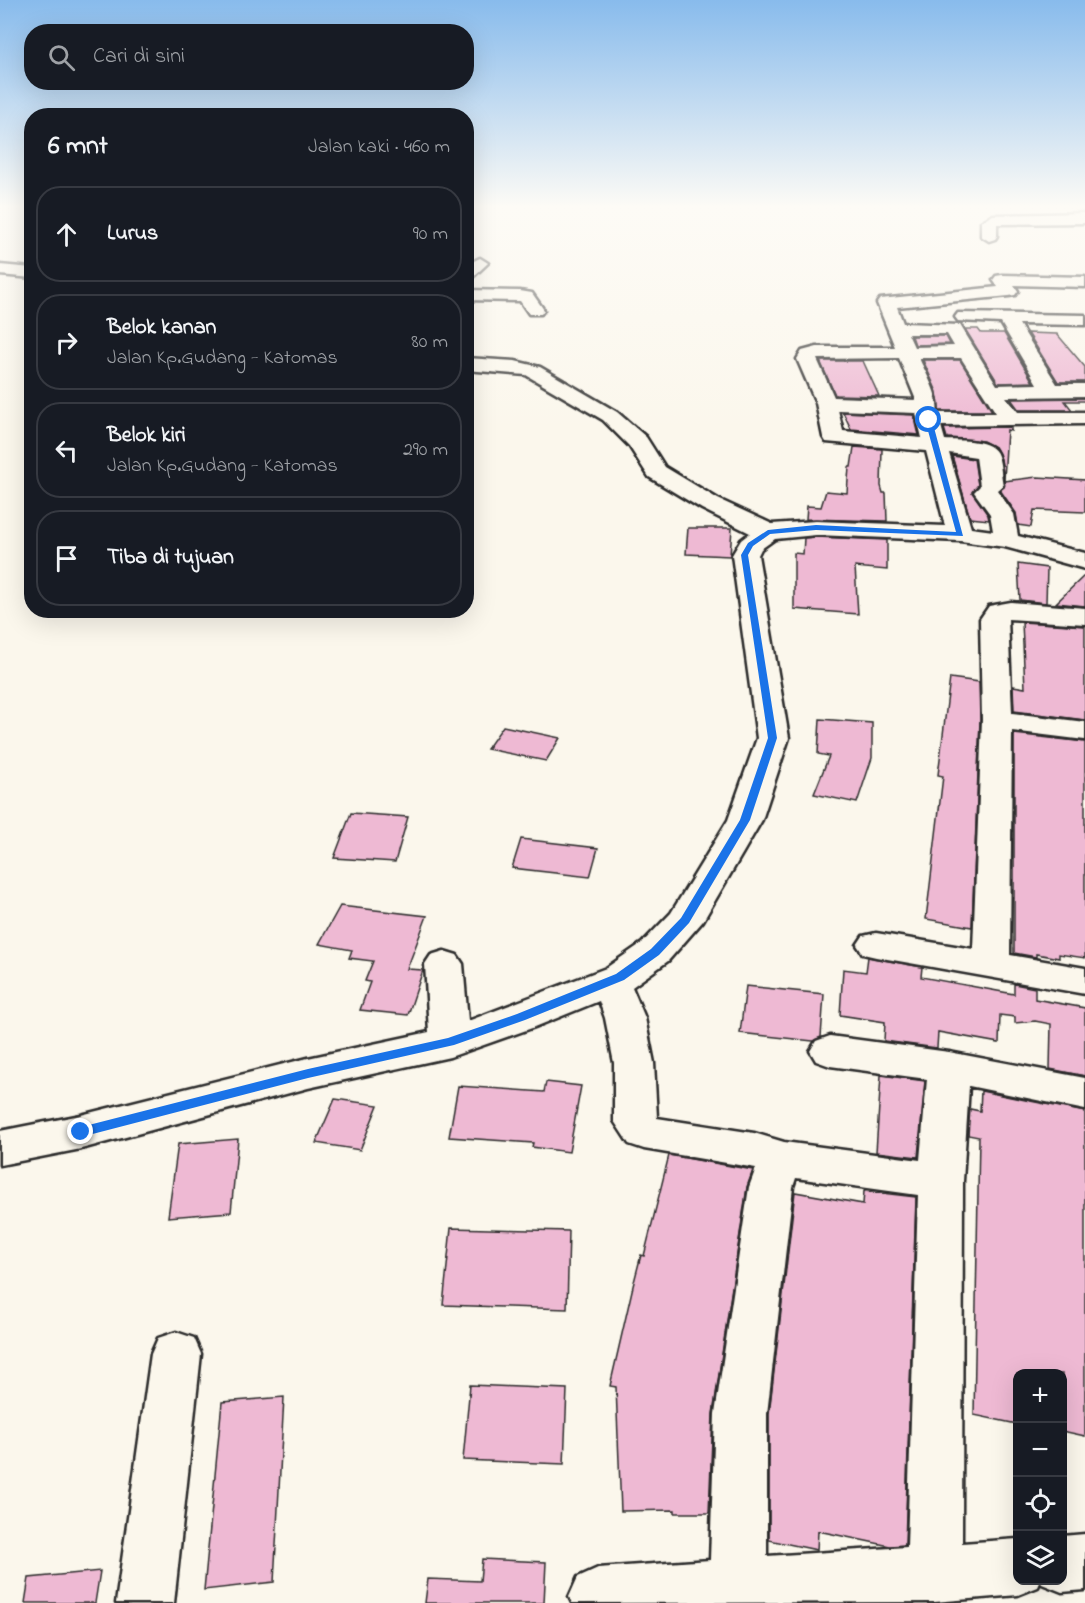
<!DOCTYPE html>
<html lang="id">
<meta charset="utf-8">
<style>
:root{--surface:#171b24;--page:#20242c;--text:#f1f3f6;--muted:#9ea1a6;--line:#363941}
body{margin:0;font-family:"Indie Flower",sans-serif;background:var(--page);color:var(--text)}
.controls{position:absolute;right:18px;bottom:18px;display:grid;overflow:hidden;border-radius:12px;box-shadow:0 6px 24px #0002}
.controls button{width:54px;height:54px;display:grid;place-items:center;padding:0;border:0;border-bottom:2px solid var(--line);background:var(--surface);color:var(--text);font:30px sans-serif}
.stop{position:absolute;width:18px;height:18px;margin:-14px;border:4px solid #1a73e8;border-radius:50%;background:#fff}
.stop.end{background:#1a73e8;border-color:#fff;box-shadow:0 2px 6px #0008}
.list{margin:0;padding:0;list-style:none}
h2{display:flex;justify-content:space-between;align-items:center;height:78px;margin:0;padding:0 24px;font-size:26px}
h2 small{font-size:20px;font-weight:400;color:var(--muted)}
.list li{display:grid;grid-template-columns:39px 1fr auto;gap:18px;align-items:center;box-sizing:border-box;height:96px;margin:0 12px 12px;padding:0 12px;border:2px solid var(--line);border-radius:24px}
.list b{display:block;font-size:22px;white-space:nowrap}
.list p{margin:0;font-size:20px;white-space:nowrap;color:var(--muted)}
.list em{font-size:20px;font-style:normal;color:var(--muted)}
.icon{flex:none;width:33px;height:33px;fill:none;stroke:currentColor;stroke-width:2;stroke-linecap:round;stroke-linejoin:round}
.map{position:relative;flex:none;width:1085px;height:1603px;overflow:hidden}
.search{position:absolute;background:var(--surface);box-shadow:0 6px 24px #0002;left:24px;top:24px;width:450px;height:66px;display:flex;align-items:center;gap:15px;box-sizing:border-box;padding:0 21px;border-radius:24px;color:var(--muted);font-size:22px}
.panel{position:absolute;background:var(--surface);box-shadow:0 6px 24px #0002;left:24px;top:108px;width:450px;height:510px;border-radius:24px}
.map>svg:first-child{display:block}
.building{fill:#eeb9d3;stroke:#2b2b2b;stroke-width:1.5}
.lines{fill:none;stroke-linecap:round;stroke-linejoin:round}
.minor-casing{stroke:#2b2b2b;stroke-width:5}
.minor{fill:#fbf7ec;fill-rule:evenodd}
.route{fill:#1a73e8}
</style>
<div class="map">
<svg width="1085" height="1603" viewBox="0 0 1085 1603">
<rect width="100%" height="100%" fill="#fbf7ec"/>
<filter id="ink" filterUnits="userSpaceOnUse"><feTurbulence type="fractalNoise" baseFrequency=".0167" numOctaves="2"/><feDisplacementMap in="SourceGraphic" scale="12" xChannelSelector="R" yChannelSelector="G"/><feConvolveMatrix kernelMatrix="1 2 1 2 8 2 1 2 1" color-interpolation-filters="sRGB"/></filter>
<g filter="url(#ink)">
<g class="building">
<polygon points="965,329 978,329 981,333 1004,333 1033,382 998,383"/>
<polygon points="1028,333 1057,334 1085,367 1085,382 1058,382"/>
<polygon points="912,336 946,336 950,344 915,345"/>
<polygon points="923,360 960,360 992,411 939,411 937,392"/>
<polygon points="820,361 863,361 879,396 835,395"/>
<polygon points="1085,398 1085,401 1065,401 1072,410 1019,410 1011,399"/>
<polygon points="843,412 914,415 919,435 851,429"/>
<polygon points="1011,427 1011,431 1007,430 1004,480 1001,459 996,448 983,441 947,438 944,428"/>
<polygon points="854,447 882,449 881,486 883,493 886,493 887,521 806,519 807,506 821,507 826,491 847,493 849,467 851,467"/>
<polygon points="952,456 974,459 978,485 972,492 988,515 989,520 970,518"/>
<polygon points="1037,477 1085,480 1085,512 1034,510 1031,527 1018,525 1016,513 1000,490 1004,487 1004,481"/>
<polygon points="688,528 732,528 730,556 686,554"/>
<polygon points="816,537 887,540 887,570 855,567 858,614 794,609 794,553 803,554 804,538"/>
<polygon points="1018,564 1047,568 1046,603 1020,600"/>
<polygon points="1085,575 1085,606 1056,603"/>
<polygon points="1022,622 1085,626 1085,720 1014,711 1013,686 1025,688"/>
<polygon points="950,678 979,682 980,720 972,927 926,919 943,776 938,775"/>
<polygon points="820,719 872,723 872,758 857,803 814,794 829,756 818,754"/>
<polygon points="503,726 560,738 546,761 487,749"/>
<polygon points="1014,734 1085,742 1085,958 1059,954 1059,958 1036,954 1036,957 1014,953"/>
<polygon points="351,813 408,817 395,862 334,858"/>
<polygon points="521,839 598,848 590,877 512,868"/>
<polygon points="340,906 427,916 407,969 423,970 408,1015 360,1010 370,982 365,981 373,961 349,958 352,950 319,944"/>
<polygon points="868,957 922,967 921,977 1014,994 1014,984 1035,988 1035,999 1085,1008 1085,1076 1050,1069 1051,1024 1035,1021 1015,1023 1015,1017 1000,1015 999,1043 938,1032 937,1048 884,1041 885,1022 840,1015 843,969 866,972"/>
<polygon points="746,986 824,994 821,1037 813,1041 740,1033"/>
<polygon points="881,1075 925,1081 918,1157 876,1152"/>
<polygon points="546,1082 581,1086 569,1152 532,1147 533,1143 449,1137 458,1086 544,1092"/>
<polygon points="981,1091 1085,1112 1085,1436 1062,1431 1062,1374 1017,1374 1017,1424 974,1415 979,1137 968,1135 970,1109 980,1111"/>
<polygon points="335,1099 378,1105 360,1150 316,1143"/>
<polygon points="238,1139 231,1212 168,1217 178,1144"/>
<polygon points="669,1155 753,1170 747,1187 713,1414 709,1513 675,1513 675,1510 621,1511 616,1387 610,1386 633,1286 641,1255 644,1256"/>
<polygon points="864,1191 916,1197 905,1545 890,1546 818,1531 817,1550 769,1540 769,1414 795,1192 863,1204"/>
<polygon points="451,1228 569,1231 567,1309 443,1305"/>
<polygon points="470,1385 567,1389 564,1464 463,1460"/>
<polygon points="284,1397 274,1582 204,1590 222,1402"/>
<polygon points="482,1559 546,1562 544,1603 425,1603 428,1579 480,1581"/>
<polygon points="100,1571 95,1603 25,1603 29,1578"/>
</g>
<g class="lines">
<g class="minor-casing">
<g id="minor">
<polygon points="1085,213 1085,223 997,224 997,236 995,239 989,241 981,236 981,222 993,215"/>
<polygon points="480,258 488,263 472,278 466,279 466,265"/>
<polygon points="0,265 32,268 32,278 0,275"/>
<path d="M1002,275L1085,277V287L1014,285L1018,291L1015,295L1009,296L897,307L903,323L960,325L997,385L1037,384L1001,323L958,321L955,317L958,313L1085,315V325L1019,324L1057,384H1085V396L1006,397L1018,412H1085V424L941,426L945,440C959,441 993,438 998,456C1001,465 1001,476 1003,485L997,490L1014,514L1018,536L1085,553V569L1005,547L960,541L816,535L775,539L761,549L758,555L789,738L762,820L703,921L668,961L632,987L645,1018L654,1063L657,1118L754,1133L784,1142L920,1160L927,1079L830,1066L816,1061L810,1051L816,1041L830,1036L949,1052L1085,1078V1110L969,1086L963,1181L962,1543L1018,1539V1580H1041L1038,1587L1018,1595L934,1602L572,1603L569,1597L578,1577L598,1568L710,1560L715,1414L749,1187L756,1168L644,1149L629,1144L614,1121V1063L605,1018L599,1001L535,1027L450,1057L308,1088L81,1149L0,1165V1131L81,1115L308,1058L429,1032L425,964L431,955L444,951L457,955L463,964L468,1021L606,968L642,943L671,913L728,820L757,738L732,555L741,540L750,533L702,509L649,477L629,446L603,420L526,375L466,370V358L515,361L540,367L617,412L646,437L665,467L718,499L772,524L816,521L945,526L926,451L826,442L823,437L816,403L797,359L802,351L817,347H895L877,303L880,299L998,287L993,280L996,276ZM908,334H947L954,346L914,347ZM899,358L916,400L834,397L817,359ZM919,358H961L996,413H937C940,396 926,374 919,358ZM838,410L916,413L922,438L843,431ZM949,453L976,457L980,486L974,492L990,514L993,531L971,528ZM796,1178L918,1195L907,1547L767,1556V1414L793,1187Z"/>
<polygon points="466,290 520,291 532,293 544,310 541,314 529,314 520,301 466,300"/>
<polygon points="1011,602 1085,608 1085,624 1008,619 1012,713 1085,722 1085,740 1012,731 1010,955 1085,968 1085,994 876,957 863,954 857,945 863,936 876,933 973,949 982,720 980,619 989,606"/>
<polygon points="176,1332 194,1338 201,1354 174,1603 116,1603 151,1354 158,1338"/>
<polygon points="1085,1534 1085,1590 1062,1592 1042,1584 1041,1580 1062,1580 1062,1536"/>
</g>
</g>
<use href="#minor" class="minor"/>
</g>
</g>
<linearGradient id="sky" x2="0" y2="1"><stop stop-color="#88bbec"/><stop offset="0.48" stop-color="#fdfbf6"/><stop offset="1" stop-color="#fdfbf6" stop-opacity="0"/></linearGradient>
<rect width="1085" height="430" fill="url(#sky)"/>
<polygon class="route" points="929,418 932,420 963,536 816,530 770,534 753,546 748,555 777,738 750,820 689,923 659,955 624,980 525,1020 454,1045 308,1078 81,1137 76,1136 74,1132 81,1127 308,1069 448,1038 517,1014 616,974 651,949 681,918 740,820 768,738 741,555 748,543 768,530 816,525 956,532 925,420"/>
</svg>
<div class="controls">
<button>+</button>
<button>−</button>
<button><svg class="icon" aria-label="locate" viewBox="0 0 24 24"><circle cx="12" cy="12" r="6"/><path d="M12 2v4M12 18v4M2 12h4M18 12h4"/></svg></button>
<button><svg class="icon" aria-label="layers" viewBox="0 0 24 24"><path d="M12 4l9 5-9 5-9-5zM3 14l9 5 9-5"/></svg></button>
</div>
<div class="stop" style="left:929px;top:420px"></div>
<div class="stop end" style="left:81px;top:1132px"></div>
<div class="search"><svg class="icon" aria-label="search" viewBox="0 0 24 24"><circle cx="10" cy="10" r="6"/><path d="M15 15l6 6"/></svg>Cari di sini</div>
<section class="panel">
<h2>6 mnt<small>Jalan kaki · 460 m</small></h2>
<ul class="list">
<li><svg class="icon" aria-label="ahead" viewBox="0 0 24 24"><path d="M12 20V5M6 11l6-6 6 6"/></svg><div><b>Lurus</b></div><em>90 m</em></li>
<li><svg class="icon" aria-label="right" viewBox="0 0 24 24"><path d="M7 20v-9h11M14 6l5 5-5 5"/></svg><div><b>Belok kanan</b><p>Jalan Kp.Gudang - Katomas</p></div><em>80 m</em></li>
<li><svg class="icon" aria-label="left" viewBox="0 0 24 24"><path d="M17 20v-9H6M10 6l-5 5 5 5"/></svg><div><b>Belok kiri</b><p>Jalan Kp.Gudang - Katomas</p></div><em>290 m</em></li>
<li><svg class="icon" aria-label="arrive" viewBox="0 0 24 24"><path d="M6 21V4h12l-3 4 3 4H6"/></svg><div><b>Tiba di tujuan</b></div></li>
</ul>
</section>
</div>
